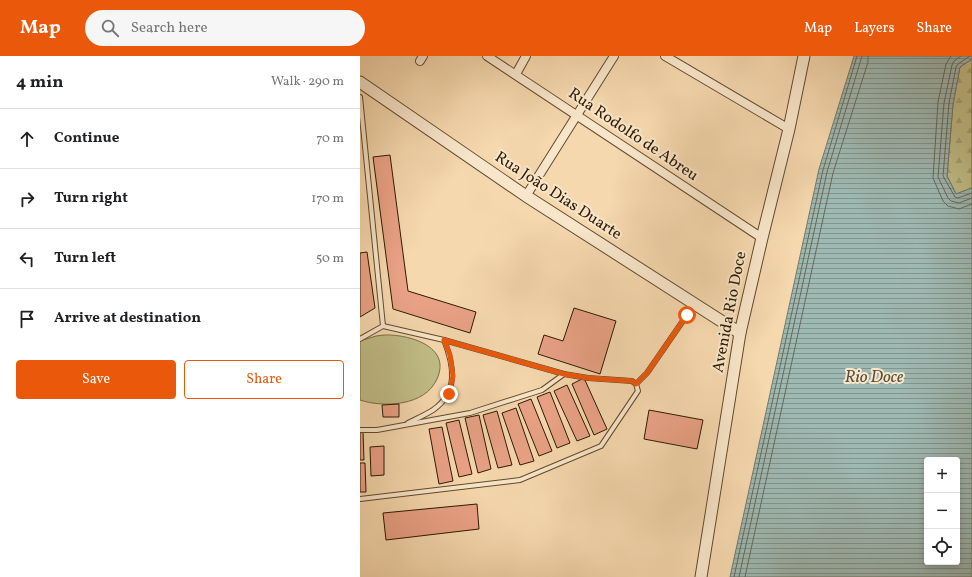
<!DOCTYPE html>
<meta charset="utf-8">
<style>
:root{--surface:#fff;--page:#f6f6f6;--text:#202124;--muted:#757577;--line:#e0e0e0;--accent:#ea580c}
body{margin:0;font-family:Vollkorn,serif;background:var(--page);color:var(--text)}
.controls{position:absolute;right:12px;bottom:12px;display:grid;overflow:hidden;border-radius:4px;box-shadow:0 2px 6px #0003}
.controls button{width:36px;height:36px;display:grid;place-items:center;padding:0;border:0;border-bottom:1px solid var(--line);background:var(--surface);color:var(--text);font:20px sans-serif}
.stop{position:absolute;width:12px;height:12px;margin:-9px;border:3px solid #ea580c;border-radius:50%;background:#fff}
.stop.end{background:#ea580c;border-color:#fff;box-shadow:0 1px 4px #0008}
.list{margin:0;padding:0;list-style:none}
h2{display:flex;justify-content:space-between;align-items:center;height:52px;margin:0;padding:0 16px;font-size:17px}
h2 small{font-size:13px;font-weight:400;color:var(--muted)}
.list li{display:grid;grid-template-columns:26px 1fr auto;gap:12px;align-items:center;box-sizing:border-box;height:60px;padding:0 16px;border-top:1px solid var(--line)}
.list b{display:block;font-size:15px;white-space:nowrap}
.list em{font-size:13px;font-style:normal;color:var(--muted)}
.actions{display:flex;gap:8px;padding:12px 16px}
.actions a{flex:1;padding:9px 0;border:1px solid var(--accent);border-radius:4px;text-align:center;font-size:14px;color:var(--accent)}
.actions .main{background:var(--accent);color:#fff}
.icon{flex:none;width:22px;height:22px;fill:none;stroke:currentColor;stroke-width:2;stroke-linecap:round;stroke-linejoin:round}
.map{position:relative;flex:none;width:612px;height:521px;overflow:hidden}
header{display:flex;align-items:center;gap:24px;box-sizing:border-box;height:56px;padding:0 20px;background:var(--accent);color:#fff}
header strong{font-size:19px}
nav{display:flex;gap:22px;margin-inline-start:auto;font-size:14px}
.search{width:280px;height:36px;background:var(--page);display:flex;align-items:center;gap:10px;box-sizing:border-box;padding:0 14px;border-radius:22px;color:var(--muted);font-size:15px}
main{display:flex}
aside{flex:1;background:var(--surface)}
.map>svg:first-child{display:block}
.forest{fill:url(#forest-firs);stroke:#786c44}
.pitch{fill:#c1bd87;stroke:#786c44}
.water{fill:url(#water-rules);stroke:#71796b;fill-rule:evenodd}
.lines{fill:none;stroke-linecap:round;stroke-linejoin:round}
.shore{stroke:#666959;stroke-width:1}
.building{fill:#eaa286;stroke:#2e1a00}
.service-casing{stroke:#604a2c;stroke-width:6}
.minor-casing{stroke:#604a2c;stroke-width:10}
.tertiary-casing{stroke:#604a2c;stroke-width:13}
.service{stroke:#f9e6ca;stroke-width:4}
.minor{stroke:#f9e6ca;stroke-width:8}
.tertiary{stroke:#f9e6ca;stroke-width:11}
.route{stroke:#ea580c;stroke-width:5}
.labels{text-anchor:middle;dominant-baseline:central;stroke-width:4;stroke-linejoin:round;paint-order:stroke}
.street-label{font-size:16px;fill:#2e1a00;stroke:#f9e6ca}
.water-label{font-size:17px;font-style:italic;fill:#55513e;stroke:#f9e6ca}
</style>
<header>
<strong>Map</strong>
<div class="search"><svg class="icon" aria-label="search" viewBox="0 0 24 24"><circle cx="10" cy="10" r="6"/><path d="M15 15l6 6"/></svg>Search here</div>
<nav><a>Map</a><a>Layers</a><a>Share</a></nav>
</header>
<main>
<aside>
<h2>4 min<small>Walk · 290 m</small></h2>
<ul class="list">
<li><svg class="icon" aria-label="ahead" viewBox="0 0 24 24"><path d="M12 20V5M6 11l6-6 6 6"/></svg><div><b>Continue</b></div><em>70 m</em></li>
<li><svg class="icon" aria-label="right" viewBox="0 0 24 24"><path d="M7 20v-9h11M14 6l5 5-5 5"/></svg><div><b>Turn right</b></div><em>170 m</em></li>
<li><svg class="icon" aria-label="left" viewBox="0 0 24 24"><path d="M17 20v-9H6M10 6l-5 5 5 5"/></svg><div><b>Turn left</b></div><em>50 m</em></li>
<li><svg class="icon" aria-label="arrive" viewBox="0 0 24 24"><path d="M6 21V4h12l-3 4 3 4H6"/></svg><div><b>Arrive at destination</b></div></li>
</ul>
<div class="actions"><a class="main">Save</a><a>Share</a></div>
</aside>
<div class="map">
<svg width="612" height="521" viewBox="0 0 612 521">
<defs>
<pattern id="forest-firs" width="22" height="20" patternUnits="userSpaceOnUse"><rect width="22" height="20" fill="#c1bd87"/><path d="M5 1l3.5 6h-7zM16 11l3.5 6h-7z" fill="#a6a273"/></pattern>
<pattern id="water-rules" width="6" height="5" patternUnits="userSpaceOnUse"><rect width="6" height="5" fill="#9eb8b2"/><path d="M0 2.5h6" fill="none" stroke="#81958e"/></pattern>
</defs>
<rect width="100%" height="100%" fill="#f6d8ae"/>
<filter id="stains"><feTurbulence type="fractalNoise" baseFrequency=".005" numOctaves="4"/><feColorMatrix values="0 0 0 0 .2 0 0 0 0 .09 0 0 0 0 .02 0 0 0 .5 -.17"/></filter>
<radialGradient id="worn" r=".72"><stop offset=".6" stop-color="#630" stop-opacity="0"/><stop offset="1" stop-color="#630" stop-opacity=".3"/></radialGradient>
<polygon class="forest" points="612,3 612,132 596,138 587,120 593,48 600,11"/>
<path class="pitch" d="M24,279C48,278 92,290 77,323C65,350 24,352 0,344V285L16,280Z"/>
<path class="water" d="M494,0H612V3L600,11L593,48L587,120L596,138L612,132V521H370L459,113ZM567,404H597V506H567Z"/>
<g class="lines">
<g class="shore">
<polyline points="591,0 586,8 578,46 573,122 583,145 588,150 599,153 612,148"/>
<polyline points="601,0 594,5 592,9 584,47 578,121 588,142 591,145 599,147 612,142"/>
<polyline points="610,0 598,8 596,11 589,47 583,120 595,141 598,142 612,137"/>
<polyline points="374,521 463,114 497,0"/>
<polyline points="379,521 467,116 502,0"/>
<polyline points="385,521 473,117 508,6 508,0"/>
</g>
</g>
<g class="building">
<polygon points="30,99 48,235 116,256 110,277 33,253 13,101"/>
<polygon points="7,196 15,252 0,261 0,197"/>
<polygon points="214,252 256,265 240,318 178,298 184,279 203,285"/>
<polygon points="224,322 247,373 234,379 212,328"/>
<polygon points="207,329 230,380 217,385 194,335"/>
<polygon points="190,336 210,387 197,392 177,341"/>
<polygon points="171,343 192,395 179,400 158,348"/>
<polygon points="39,348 39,361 23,361 22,349"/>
<polygon points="156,352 174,405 160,409 142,357"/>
<polygon points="289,354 343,364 337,393 284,383"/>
<polygon points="137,355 152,409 138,412 123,359"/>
<polygon points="119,359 131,413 118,417 105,362"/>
<polygon points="99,364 112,418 99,421 86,367"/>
<polygon points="82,371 93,425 79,428 69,373"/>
<polygon points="0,375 3,375 4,404 0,404"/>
<polygon points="24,390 24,419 11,420 10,391"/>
<polygon points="0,407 5,407 6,436 0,436"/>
<polygon points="117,448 119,473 26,484 23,457"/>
</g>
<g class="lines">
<g class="service-casing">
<g id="service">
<polyline points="0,41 23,270"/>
<polyline points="0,283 23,270 84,284 204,318 182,334 110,357 17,374 0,374"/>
<polyline points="276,328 287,317 327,259"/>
<path d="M48,367C56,363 65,359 73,354C99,336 94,309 84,284"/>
<polyline points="0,443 160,424 241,390 278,335 276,328 272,325 228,322 204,318"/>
</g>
</g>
<g class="minor-casing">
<g id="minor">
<polyline points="127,0 402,182"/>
<polyline points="305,0 429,73"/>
<polyline points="60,5 63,0"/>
<polyline points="156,18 166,0"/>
<polyline points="166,140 254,0"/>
</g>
</g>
<g class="tertiary-casing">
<g id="tertiary">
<polyline points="0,26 166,140 380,277"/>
<polyline points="341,521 380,277 402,182 429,73 444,0"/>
</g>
</g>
<use href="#service" class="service"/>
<use href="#minor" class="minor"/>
<use href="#tertiary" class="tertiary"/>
</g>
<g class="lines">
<polyline class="route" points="89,338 93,320 90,299 84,284 204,318 228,322 272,325 276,328 287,317 327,259"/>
</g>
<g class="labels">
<g class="street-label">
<text transform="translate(273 79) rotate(34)">Rua Rodolfo de Abreu</text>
<text transform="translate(198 140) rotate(33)">Rua João Dias Duarte</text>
<text transform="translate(370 256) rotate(-79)">Avenida Rio Doce</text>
</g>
<g class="water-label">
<text x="514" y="321">Rio Doce</text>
</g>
</g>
<rect width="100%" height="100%" filter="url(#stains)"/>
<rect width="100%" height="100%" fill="url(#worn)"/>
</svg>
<div class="controls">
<button>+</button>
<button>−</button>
<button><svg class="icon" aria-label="locate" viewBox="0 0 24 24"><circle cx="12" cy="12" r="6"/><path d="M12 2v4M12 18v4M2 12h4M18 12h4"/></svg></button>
</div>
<div class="stop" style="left:327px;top:259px"></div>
<div class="stop end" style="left:89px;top:338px"></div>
</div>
</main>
